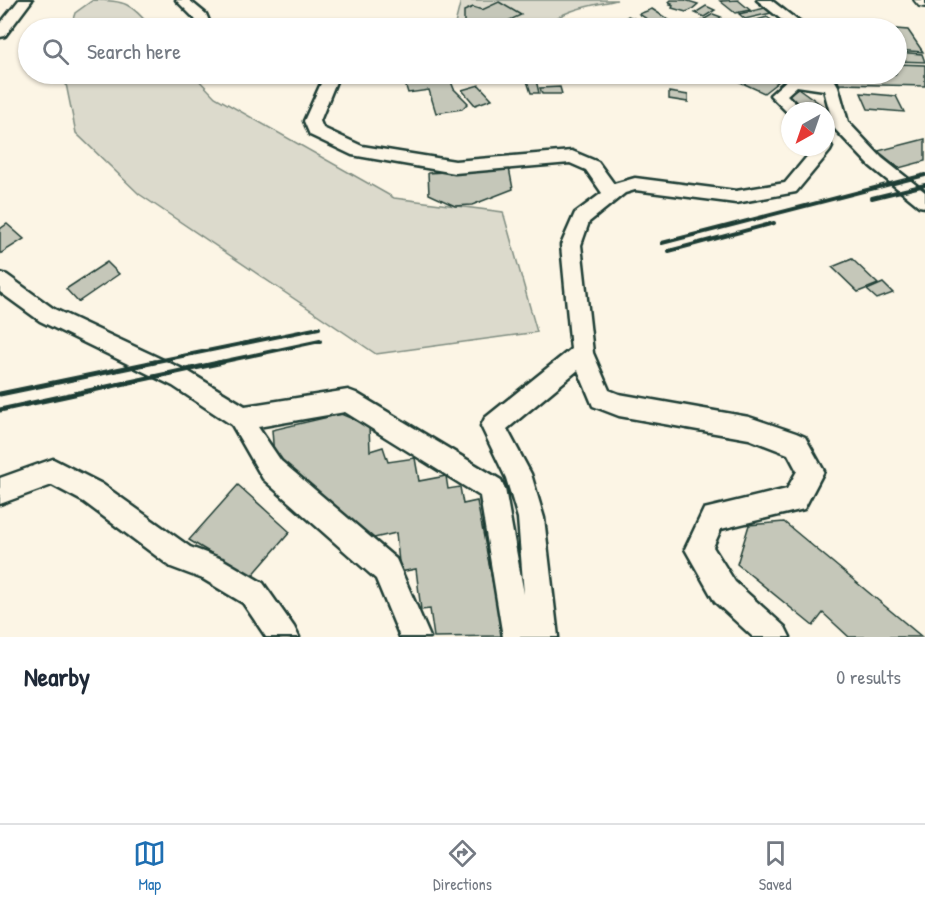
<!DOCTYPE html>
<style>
:root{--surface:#fff;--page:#f2f2f3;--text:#1f2937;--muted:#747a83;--line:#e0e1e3;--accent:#1f6fb2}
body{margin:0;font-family:"Patrick Hand",sans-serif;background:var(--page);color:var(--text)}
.compass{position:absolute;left:781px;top:102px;width:54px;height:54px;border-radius:50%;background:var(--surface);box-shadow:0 2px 4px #0004;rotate:220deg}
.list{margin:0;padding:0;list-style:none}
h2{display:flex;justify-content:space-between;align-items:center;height:78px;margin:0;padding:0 24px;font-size:26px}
h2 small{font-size:20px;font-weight:400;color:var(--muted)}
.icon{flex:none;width:33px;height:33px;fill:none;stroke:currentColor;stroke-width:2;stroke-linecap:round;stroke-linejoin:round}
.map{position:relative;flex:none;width:925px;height:637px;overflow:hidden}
.search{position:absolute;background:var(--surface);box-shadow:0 2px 4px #0004;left:18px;right:18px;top:18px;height:66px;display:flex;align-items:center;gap:15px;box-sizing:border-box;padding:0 21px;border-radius:33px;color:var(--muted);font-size:22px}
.sheet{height:186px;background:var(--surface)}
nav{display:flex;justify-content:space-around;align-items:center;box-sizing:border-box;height:84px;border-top:2px solid var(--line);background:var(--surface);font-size:16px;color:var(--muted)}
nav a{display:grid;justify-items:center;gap:3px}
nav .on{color:var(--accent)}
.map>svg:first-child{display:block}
.green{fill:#dcdacc;stroke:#7e8c80;stroke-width:1.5}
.building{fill:#c5c7b9;stroke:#1f3d34;stroke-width:1.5}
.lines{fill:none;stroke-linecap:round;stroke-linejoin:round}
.street-casing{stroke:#1f3d34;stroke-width:5}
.secondary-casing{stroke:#1f3d34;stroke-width:4}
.street{fill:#fcf5e5;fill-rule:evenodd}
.secondary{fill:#fcf5e5;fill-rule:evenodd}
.rail-far1{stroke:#1f3d34;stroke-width:4}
.rail{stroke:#1f3d34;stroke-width:5}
</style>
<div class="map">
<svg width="925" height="637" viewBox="0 0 925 637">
<rect width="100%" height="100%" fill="#fcf5e5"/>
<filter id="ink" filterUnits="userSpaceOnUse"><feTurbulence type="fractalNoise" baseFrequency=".0167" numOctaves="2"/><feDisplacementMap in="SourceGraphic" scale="12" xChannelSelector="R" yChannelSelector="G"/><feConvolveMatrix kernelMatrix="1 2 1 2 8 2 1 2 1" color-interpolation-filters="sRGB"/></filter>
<g filter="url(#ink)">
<g class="green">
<path d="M93,0C127,0 130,4 152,28H70L75,13Z"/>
<path d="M461,0H617C591,6 562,9 543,28H454Z"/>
<polygon points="64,74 193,74 215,97 394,198 503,212 537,332 376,354 139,194 76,133"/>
</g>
<g class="building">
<polygon points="671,0 685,0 698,4 691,10 686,12 672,8 673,6 670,5 672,3 669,2"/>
<polygon points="738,0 750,10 735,13 720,1"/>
<polygon points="499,2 521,15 492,28 468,28 464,26 464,11 473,7 482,10"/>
<polygon points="706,6 715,10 704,17 695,13"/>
<polygon points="765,8 771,13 745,19 739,14"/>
<polygon points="652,9 669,20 656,25 639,14"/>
<polygon points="713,14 721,17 717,20 735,27 710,28 698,23"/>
<polygon points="628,16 650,25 645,28 631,28 618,23"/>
<polygon points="767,17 782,27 759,28 749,22"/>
<polygon points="817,24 891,28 819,28"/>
<polygon points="896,29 908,30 923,52 896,50"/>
<polygon points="896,52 922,54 925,62 896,61"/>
<polygon points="896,64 925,65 925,86 839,84 836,74 896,74"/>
<polygon points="402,74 448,74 454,89 468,103 462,109 436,113 429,90 408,93"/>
<polygon points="646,74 670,74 671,78 647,77"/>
<polygon points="718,74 732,74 730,81 717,78"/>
<polygon points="747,74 759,74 778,82 764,93 738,81"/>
<polygon points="536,80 539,93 531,93 527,81"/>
<polygon points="479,85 492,99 475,105 462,90"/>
<polygon points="560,87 562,94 542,94 540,88"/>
<polygon points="798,88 823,106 805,111 784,96"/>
<polygon points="669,92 688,95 688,102 669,99"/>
<polygon points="861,93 896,96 904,112 868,109"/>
<polygon points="925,139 925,161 899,168 878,151"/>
<polygon points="509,168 513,189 472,205 455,206 429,194 428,173"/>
<polygon points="7,224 24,239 0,254 0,229"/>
<polygon points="852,259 878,284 858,292 832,267"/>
<polygon points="107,262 119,274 78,302 66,289"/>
<polygon points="883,283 893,293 877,299 867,290"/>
<polygon points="341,414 369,426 370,451 383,447 388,462 415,458 419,481 446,476 448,489 460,487 463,504 477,501 503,636 434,637 430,609 421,610 416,569 400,572 396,533 370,539 274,457 272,430"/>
<polygon points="238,485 290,532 251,577 189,540"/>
<polygon points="784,522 922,637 849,637 823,613 813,626 737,564 749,525"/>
</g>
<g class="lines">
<g class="street-casing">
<g id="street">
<polygon points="19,0 32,0 5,36 0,37 0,24"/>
<polygon points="176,0 189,0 206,14 212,28 200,28 195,19"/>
<polygon points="757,0 771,0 807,28 792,28"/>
<polygon points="322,74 336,74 337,79 320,121 323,128 362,146 455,161 572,151 598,162 614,184 635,178 736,191 785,183 815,147 826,147 826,142 830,143 832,147 830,151 796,192 736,203 635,190 625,193 589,222 581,245 593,353 609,390 619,394 749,417 796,433 805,437 824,471 804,509 721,529 713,547 735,582 785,627 790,637 753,637 715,602 685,549 704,509 787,489 797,471 788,454 749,439 619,416 593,406 578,370 507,429 531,474 544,518 558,637 503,637 480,496 345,412 258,427 281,461 396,559 430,637 400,637 376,579 263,479 232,425 173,386 40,321 0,292 0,273 7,275 54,309 189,372 245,406 348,390 356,393 501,480 505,489 524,594 518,518 506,478 481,426 485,418 571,349 561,245 575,213 602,193 586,170 570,163 455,173 352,155 310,135 304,121 323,79"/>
<polygon points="817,74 831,74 838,86 848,122 882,158 925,192 925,207 919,206 870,166 834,128 824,90 797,86 787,95 803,111 790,111 790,115 770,95 789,78 820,80"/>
<polygon points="53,459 102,484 190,547 222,559 263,583 294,627 299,637 266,637 243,603 203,579 171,567 84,502 52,485 0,504 0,478"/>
</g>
</g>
<g class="secondary-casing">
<polygon id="secondary" points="914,0 925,0 925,7 919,6"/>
</g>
<use href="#street" class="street"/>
<use href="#secondary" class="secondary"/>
<g class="rail-far1">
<polyline points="872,198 925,185"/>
<polyline points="662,243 925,175"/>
<polyline points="669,251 774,223"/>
<polyline points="148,363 319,328"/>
<polyline points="216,363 320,341"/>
</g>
<g class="rail">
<polyline points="0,394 155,362"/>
<polyline points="0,410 223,362"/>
</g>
</g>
</g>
</svg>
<svg class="compass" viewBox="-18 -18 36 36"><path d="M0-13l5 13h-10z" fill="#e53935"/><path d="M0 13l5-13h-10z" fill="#747a83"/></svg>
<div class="search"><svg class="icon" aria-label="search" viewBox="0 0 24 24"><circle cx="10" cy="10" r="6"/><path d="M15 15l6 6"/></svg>Search here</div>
</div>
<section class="sheet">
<h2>Nearby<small>0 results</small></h2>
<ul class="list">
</ul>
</section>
<nav>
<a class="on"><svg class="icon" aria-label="map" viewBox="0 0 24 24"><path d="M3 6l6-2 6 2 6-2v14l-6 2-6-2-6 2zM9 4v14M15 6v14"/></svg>Map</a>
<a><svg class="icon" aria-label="directions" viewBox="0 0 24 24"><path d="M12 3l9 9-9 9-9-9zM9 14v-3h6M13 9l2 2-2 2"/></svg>Directions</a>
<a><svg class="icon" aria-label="saved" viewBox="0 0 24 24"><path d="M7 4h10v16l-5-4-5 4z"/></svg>Saved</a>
</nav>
